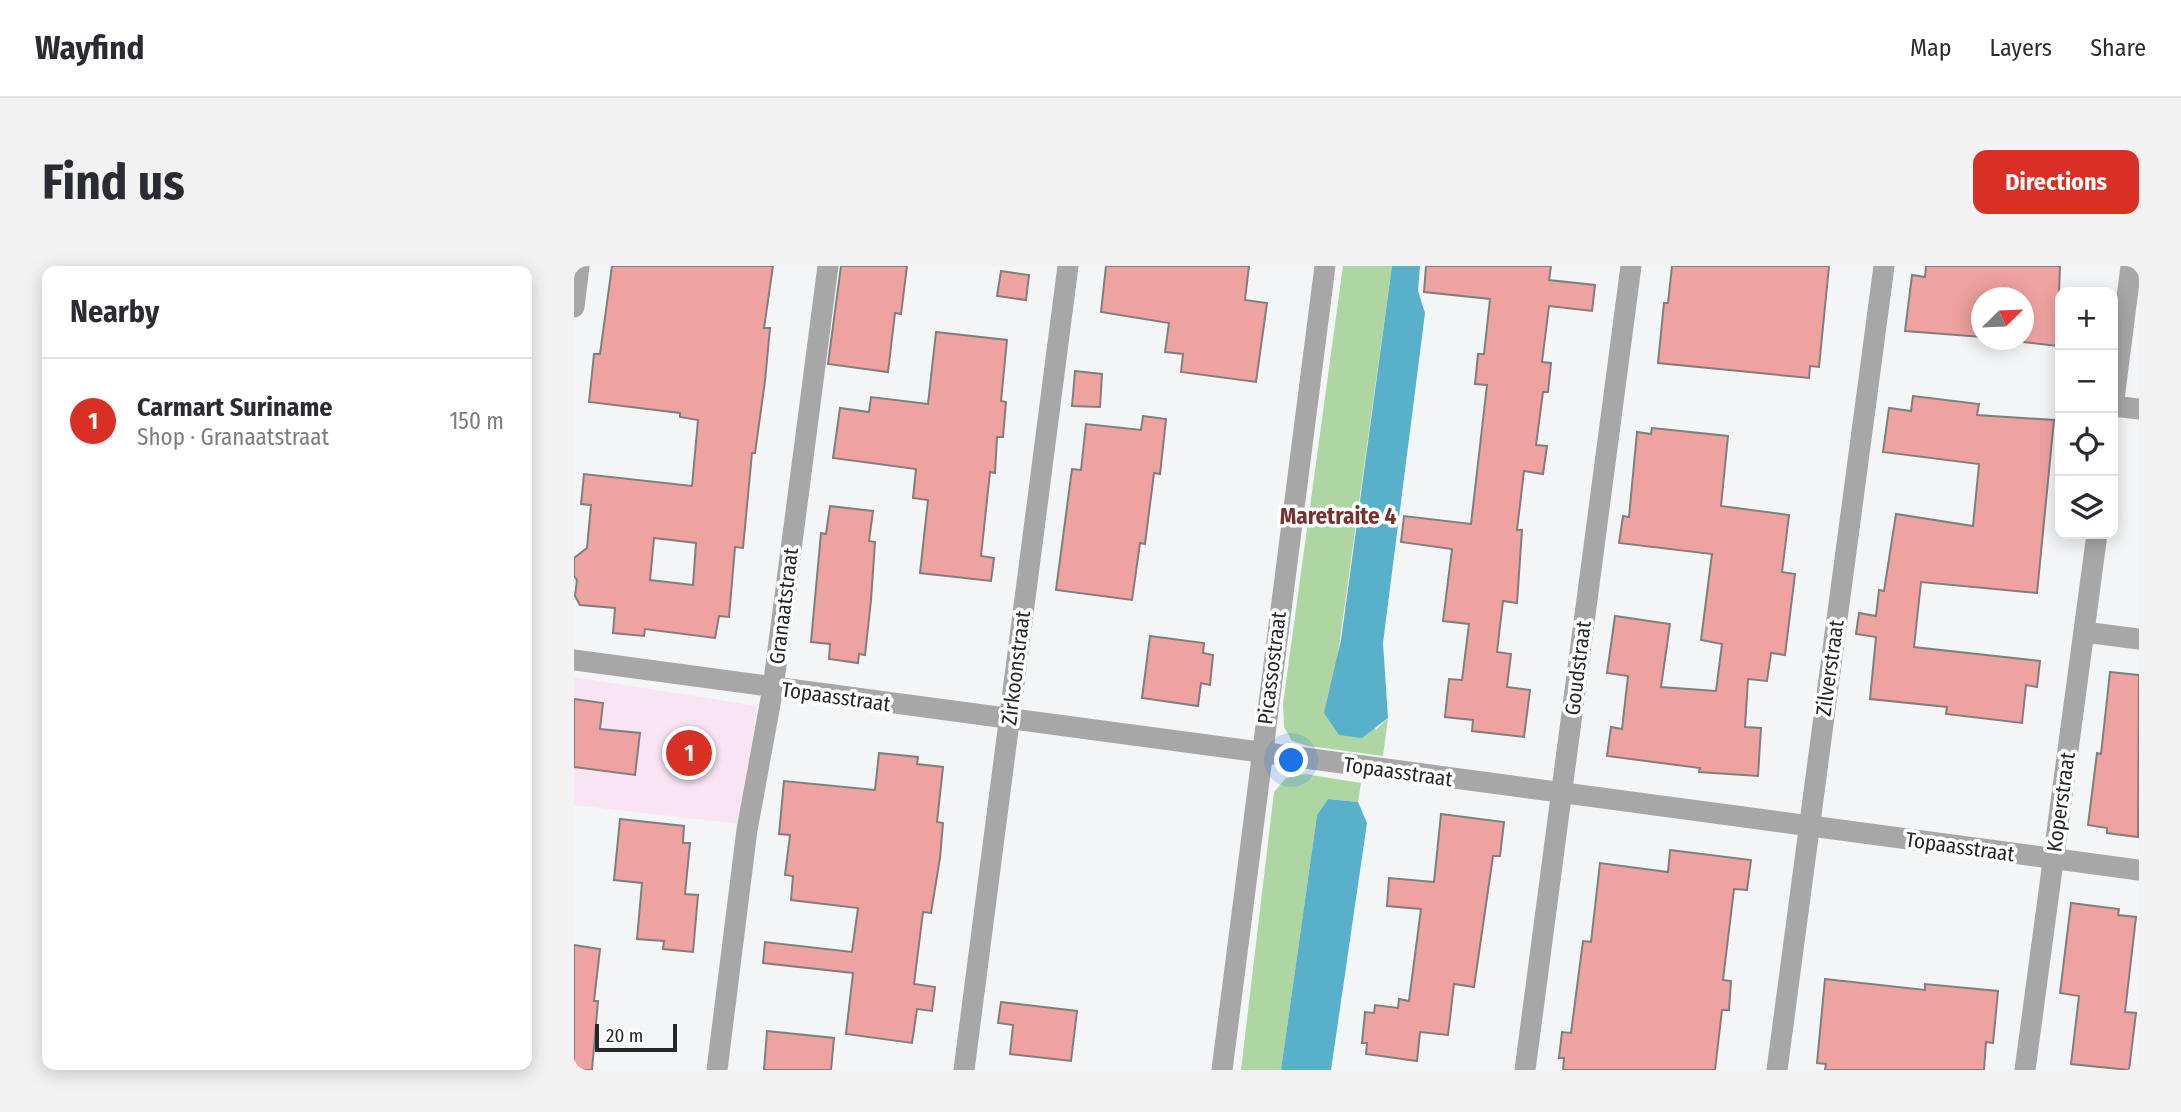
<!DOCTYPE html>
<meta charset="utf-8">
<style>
:root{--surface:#fff;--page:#f2f2f3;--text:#2b2b33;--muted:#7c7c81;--line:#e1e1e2;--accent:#d93025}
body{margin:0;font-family:"Fira Sans Condensed",sans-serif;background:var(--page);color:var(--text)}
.controls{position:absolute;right:21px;top:21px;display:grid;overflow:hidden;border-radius:14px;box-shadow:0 4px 18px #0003}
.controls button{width:63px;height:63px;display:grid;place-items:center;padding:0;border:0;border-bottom:2px solid var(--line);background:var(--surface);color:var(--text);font:35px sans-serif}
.compass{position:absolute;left:1397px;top:21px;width:63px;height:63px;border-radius:50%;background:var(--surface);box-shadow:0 4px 18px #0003;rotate:67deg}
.scale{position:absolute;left:21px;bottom:18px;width:82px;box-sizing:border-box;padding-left:7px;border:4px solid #262728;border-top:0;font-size:19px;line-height:24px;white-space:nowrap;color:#262728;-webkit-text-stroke:5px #fff;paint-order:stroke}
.you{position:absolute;left:718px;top:495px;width:24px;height:24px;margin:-18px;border:5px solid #fff;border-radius:50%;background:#1a73e8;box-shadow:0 0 0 10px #1a73e833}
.badge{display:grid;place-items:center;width:46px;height:46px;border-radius:50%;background:var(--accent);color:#fff;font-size:23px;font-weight:700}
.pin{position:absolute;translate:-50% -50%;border:4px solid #fff;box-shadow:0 2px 7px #0006}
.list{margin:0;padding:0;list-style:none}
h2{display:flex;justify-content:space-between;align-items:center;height:91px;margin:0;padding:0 28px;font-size:30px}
h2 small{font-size:23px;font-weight:400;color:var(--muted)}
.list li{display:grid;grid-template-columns:46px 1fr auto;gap:21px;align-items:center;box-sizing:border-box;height:126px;padding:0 28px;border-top:2px solid var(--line)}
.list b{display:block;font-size:26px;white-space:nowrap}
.list p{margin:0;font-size:23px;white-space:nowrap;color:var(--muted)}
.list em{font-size:23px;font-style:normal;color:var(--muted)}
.icon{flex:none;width:38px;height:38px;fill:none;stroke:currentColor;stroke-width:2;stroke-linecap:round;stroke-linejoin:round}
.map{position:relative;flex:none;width:1565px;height:804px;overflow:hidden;border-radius:14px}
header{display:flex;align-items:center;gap:42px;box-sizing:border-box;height:98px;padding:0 35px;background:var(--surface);border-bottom:2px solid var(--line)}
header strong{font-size:33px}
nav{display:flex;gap:38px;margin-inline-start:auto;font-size:24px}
.intro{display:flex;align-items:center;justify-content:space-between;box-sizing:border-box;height:168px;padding:0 42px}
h1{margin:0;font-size:49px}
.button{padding:18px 32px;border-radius:14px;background:var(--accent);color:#fff;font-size:24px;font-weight:700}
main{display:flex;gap:42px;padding:0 42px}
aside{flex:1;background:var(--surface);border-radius:14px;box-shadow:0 4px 18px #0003}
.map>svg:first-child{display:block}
.commercial{fill:#f9e4f3}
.green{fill:#add6a2}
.water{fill:#59b0ca}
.building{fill:#efa3a1;stroke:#807e7e;stroke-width:2;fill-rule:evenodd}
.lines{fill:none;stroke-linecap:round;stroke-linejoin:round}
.street{stroke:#a8a7a7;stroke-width:21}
.labels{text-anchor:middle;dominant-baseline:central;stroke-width:7;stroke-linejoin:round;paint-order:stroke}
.street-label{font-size:21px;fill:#262728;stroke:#fff}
.neighbourhood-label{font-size:23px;font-weight:bold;fill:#78312e;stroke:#fff}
</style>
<header>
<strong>Wayfind</strong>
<nav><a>Map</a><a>Layers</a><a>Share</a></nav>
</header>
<div class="intro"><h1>Find us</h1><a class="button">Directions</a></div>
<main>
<aside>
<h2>Nearby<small></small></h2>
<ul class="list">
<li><span class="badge">1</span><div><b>Carmart Suriname</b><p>Shop · Granaatstraat</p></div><em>150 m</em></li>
</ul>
</aside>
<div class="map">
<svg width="1565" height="804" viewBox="0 0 1565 804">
<rect width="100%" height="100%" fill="#f4f5f7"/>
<polygon class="commercial" points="0,411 183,440 166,558 0,539"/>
<g class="green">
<polygon points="769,0 818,0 761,409 802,464 814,452 809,490 735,480 718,475 710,461 709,438"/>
<polygon points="731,508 787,517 784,536 754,533 743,549 707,804 667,804 700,526 712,512"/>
</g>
<g class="water">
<polygon points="818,0 846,0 844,25 851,47 809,377 814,452 788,472 765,469 750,447 767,374"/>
<polygon points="754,533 784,536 793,557 757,804 707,804 743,549"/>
</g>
<g class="building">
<path d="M38,0H199L190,62H196L191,115L181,187H178L169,282L161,281L155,351L145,350L141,372L71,363L70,370L39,367L41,342L6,339L1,330L3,314L0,310V292L13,282L17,239L7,238L10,208L118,220L124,154L106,151V147L15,136L20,88H26ZM80,272L122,277L119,319L76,314Z"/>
<polygon points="267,0 333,0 327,48 321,47 314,106 254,98"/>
<polygon points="532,0 675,0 671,34 693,37 682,116 607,106 609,88 591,86 595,57 527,46"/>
<polygon points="852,0 977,0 975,14 1021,19 1018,45 975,40 968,96 977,97 974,126 969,126 962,179 973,180 969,208 950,205 943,264 948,264 943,337 929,335 923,386 937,388 933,421 956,424 950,471 898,465 899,454 871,451 875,413 888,414 895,358 869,355 878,283 827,276 830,250 897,258 913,119 901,118 904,88 910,88 916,33 850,26"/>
<polygon points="1098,0 1255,0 1245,101 1236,100 1235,112 1084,97 1090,37 1094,37"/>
<polygon points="1352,0 1486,0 1483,80 1450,76 1450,32 1408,32 1408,71 1331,65 1338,9 1351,11"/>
<polygon points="427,5 455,9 452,34 423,30"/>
<polygon points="362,66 433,74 427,135 432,136 429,171 423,171 421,207 416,206 407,290 420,292 417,315 346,307 354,234 339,232 342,203 259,192 266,142 295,146 297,131 354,138"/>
<polygon points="501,105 528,108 526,141 498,140"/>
<polygon points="1339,130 1405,138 1403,149 1480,154 1463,327 1347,316 1340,381 1466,395 1463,421 1452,419 1448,457 1372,448 1373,441 1296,433 1302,371 1282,368 1285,347 1302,350 1305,324 1310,325 1322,248 1399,260 1405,198 1309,186 1315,142 1337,145"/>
<polygon points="569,150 592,153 586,208 580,207 571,278 566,277 558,334 482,324 498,203 507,204 512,158 567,164"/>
<polygon points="1078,162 1154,170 1147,240 1215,249 1208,306 1221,308 1211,389 1197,387 1193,415 1174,413 1171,461 1187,462 1184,510 1125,506 1126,502 1033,490 1037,461 1048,463 1054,410 1033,407 1041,350 1096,358 1087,421 1142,425 1148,378 1127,374 1138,288 1045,277 1049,250 1055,251 1063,166 1077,168"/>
<polygon points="256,240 299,245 295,275 301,276 297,334 291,389 285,388 284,397 255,393 256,378 237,376 247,267 252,268"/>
<polygon points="576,370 630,377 629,387 639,389 636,419 627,417 624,440 568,432"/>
<polygon points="1536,406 1565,409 1564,571 1533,567 1533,562 1514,559 1523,487 1527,488"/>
<polygon points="0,433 29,437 26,463 66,467 61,509 0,501"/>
<polygon points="305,487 344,491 343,498 369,501 363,556 369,557 366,592 357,647 349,646 340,718 361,721 358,745 343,743 338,777 272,768 279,707 189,697 191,676 278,686 284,642 217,634 219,610 211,609 216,569 205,568 210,515 301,524"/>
<polygon points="867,548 930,556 926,590 919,590 900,721 880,718 874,769 846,766 843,795 792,788 793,777 788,777 791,746 800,747 801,739 824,742 825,733 835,735 847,643 813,640 815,612 860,616"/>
<polygon points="46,553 110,560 109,577 116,577 111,628 124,629 119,686 89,683 90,675 63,673 68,617 40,614"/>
<polygon points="1096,584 1177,594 1173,624 1160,623 1149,714 1157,715 1155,744 1148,744 1141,804 989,804 990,792 985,792 988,766 997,767 1009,675 1017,676 1026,597 1094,606"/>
<polygon points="1497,637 1545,643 1544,649 1562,651 1551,746 1562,747 1555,804 1497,798 1505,730 1486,727"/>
<polygon points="0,679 26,683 20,735 24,735 18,804 0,804"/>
<polygon points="1251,713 1351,724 1351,718 1424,725 1419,777 1412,776 1410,804 1251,804 1252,798 1243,797"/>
<polygon points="427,736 503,745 497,795 436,788 439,759 424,757"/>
<polygon points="193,765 260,772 257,804 190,804"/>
</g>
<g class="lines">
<g class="street">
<polyline points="0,41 5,0"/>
<polyline points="1539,140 1565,143"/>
<polyline points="1539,141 1557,0"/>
<polyline points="1510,366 1565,373"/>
<polyline points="0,394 1565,604"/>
<polyline points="143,804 173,564 199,422 254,0"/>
<polyline points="390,804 494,0"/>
<polyline points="648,804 751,0"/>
<polyline points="951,804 1057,0"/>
<polyline points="1203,804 1310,0"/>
<polyline points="1451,804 1523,268"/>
</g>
</g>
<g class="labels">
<g class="street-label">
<text transform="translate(210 340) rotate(-83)">Granaatstraat</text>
<text transform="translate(442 402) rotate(-83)">Zirkoonstraat</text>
<text transform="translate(698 402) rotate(-83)">Picassostraat</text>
<text transform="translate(1004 402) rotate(-83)">Goudstraat</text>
<text transform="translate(1256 402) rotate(-82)">Zilverstraat</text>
<text transform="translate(262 431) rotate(8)">Topaasstraat</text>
<text transform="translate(824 506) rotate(8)">Topaasstraat</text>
<text transform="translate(1487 536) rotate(-82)">Koperstraat</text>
<text transform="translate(1386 581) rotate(8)">Topaasstraat</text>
</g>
<g class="neighbourhood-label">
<text x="764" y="250">Maretraite 4</text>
</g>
</g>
</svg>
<div class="controls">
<button>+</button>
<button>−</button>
<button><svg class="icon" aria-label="locate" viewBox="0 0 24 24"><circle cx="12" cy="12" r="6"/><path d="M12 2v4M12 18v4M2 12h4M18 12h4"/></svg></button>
<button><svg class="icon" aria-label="layers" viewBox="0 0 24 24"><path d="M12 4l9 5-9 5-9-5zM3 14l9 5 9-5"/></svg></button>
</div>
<svg class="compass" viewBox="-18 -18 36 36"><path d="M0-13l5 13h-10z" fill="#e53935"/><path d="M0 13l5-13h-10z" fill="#7c7c81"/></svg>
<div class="scale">20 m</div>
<div class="you"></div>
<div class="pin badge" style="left:115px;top:487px">1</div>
</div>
</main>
